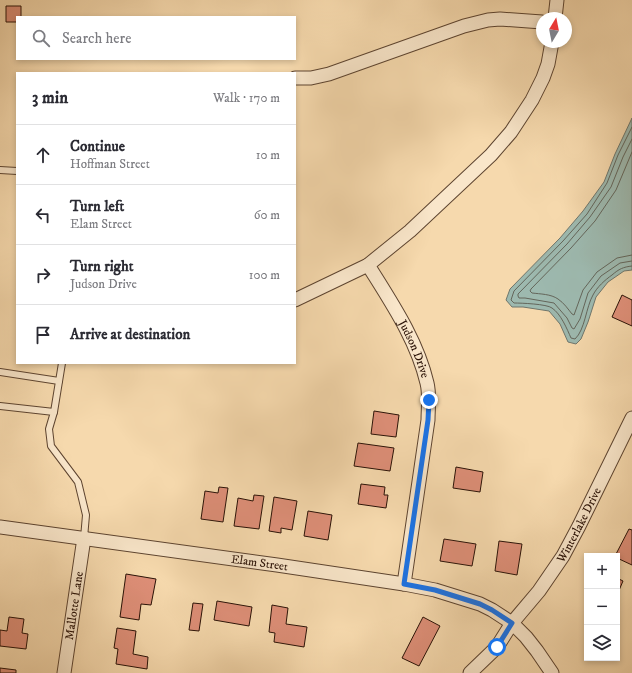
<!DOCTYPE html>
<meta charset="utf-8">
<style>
:root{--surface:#fff;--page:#f2f2f3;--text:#2b2b33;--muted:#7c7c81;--line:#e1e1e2}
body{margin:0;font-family:"IM FELL DW Pica",serif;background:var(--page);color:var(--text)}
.controls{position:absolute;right:12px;bottom:12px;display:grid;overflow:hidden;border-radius:0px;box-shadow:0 2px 6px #0003}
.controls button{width:36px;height:36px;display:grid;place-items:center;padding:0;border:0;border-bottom:1px solid var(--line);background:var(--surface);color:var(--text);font:20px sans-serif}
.compass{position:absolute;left:536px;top:12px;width:36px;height:36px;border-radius:50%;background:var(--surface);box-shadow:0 2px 6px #0003;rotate:10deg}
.stop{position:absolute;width:12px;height:12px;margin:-9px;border:3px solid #1a73e8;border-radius:50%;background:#fff}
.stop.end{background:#1a73e8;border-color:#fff;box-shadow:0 1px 4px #0008}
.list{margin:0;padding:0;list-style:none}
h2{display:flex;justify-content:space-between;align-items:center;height:52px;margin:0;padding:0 16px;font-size:17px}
h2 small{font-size:13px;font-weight:400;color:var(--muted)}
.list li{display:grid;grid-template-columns:26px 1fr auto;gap:12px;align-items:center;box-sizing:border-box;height:60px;padding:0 16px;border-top:1px solid var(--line)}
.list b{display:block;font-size:15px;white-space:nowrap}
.list p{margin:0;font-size:13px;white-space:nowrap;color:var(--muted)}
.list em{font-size:13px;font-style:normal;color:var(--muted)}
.icon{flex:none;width:22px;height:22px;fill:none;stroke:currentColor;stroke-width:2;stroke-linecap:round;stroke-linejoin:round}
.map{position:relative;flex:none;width:632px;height:673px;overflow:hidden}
.search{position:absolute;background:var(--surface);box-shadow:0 2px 6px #0003;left:16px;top:16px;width:280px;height:44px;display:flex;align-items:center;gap:10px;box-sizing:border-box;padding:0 14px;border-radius:0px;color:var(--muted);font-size:15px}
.panel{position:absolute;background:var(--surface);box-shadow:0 2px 6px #0003;left:16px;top:72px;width:280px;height:292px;border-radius:0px}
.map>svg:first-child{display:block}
.water{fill:#9db9af;stroke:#6f766c}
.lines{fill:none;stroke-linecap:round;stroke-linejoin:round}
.shore{stroke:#64665b;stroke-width:1}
.building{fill:#de8f78;stroke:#2a1207}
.service-casing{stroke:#5d4430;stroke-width:8}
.minor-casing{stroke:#5d4430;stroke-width:15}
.service{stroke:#f9e6ca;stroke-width:6}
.minor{stroke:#f9e6ca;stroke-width:13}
.route{stroke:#1a73e8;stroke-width:5}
.labels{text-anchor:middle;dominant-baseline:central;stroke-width:3;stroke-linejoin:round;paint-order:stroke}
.street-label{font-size:12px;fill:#2a1207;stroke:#f9e6ca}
</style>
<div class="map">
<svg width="632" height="673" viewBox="0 0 632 673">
<rect width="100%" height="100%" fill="#f6d9ad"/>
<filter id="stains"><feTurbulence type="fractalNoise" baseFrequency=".005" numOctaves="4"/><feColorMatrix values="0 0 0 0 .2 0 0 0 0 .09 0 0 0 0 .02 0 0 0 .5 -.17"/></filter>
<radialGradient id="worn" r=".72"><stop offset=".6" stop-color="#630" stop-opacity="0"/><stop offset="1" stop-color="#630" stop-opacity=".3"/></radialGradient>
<polygon class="water" points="632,118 632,270 624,271 608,282 596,297 588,322 581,339 576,344 568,342 560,324 549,311 523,307 512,307 506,300 510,289 560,238 583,211 604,182 615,154"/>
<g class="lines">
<g class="shore">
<path d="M632,127L618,155L607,183L587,214L563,241L514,291L511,300L514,303C521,303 547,304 552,308C561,314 567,329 571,338L575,339C585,330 586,307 593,295C597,287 605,280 612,275C619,269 623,267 632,266"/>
<polyline points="632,139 623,157 611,187 590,217 567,244 518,294 518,296 519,298 525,298 554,303 567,318 572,328 574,329 580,319 588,293 601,276 620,263 632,261"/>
<path d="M632,152L616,190L595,221L571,248L531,289L530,291L532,293C540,294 551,294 558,299C564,303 568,309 572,314L574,315L583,290L597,272L617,258L632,255"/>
</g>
</g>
<g class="building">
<polygon points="6,6 21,6 21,17 17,17 17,22 6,22"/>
<polygon points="622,295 632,300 632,326 612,317"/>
<polygon points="374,411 399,415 396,437 371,434"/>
<polygon points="358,443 394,448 390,471 354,466"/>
<polygon points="456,467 483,472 480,492 453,488"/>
<polygon points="361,484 385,487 384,495 388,495 386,508 358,504"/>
<polygon points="219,487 228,488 223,522 201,519 205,491 218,493"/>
<polygon points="254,495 264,496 259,529 234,526 238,498 253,501"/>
<polygon points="274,497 297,501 292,530 281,528 281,533 269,531"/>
<polygon points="308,511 332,515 328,540 304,536"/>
<polygon points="629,529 632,530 632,565 617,558 617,556 615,556"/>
<polygon points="444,539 476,544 472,566 440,561"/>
<polygon points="499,541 522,544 517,575 495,571"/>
<polygon points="126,574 156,579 151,605 141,604 139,620 120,617"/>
<polygon points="617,578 623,581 617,595"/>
<polygon points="217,601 252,607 249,626 214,620"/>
<polygon points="193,603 203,604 199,631 189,630"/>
<polygon points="272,605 288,608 286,624 307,627 304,647 274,642 275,633 269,632"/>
<polygon points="9,617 24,619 22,633 28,634 26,649 0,646 0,630 7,631"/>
<polygon points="423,617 440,626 419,666 402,658"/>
<polygon points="117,628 136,631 133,654 148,657 147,669 116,664 118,649 114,648"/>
<polygon points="0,668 16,670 16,673 0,673"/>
</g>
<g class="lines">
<g class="service-casing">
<g id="service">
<polyline points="0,170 17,171"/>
<polyline points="0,372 59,381"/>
<polyline points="0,406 54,412 62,363"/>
<polyline points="54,412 49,429 51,446 78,482 86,515 84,538"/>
</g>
</g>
<g class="minor-casing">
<g id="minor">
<polyline points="555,18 557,0"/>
<polyline points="295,78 311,78 329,74 464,26 488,20 500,19 542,22"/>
<path id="s1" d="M368,265C391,302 417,340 427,383C430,395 428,408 428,420L404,584"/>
<polyline points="295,300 368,265 410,231 491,155 511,132 532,100 543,78 548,64 552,42"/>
<path id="s2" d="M0,527L277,565L404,584L435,590L480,604L492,610L512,623L526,637L537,651L552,673"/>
<path id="s3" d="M64,673L84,538"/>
<path id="s4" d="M470,673L497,647L512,623L539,591L563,556L579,526L632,418"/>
</g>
</g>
<use href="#service" class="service"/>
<use href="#minor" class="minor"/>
</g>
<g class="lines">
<polyline class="route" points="429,400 428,420 404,584 435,590 480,604 492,610 512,623 497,647"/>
</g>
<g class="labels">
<g class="street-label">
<text stroke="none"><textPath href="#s1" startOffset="96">Judson Drive</textPath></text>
<text stroke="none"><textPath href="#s4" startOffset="185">Winterlake Drive</textPath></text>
<text stroke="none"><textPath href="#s2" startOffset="262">Elam Street</textPath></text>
<text stroke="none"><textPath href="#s3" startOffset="68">Mallotte Lane</textPath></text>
</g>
</g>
<rect width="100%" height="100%" filter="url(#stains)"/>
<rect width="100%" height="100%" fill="url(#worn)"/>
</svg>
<div class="controls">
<button>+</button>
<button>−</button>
<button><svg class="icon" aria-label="layers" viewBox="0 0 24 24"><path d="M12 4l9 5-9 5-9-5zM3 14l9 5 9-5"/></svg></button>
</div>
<svg class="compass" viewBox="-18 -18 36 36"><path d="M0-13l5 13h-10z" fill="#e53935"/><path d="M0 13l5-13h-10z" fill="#7c7c81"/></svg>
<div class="stop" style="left:497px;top:647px"></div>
<div class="stop end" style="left:429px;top:400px"></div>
<div class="search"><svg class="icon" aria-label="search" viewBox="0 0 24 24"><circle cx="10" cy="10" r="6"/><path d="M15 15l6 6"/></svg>Search here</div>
<section class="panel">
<h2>3 min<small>Walk · 170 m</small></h2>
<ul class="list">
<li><svg class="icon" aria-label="ahead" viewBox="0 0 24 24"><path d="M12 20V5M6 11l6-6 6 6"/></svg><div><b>Continue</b><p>Hoffman Street</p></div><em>10 m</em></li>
<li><svg class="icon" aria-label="left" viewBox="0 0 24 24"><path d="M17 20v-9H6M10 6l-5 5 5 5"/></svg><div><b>Turn left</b><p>Elam Street</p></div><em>60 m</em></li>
<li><svg class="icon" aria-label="right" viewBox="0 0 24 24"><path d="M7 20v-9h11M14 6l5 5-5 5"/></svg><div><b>Turn right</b><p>Judson Drive</p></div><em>100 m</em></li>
<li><svg class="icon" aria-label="arrive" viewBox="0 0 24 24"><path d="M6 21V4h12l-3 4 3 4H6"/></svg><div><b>Arrive at destination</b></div></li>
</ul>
</section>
</div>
